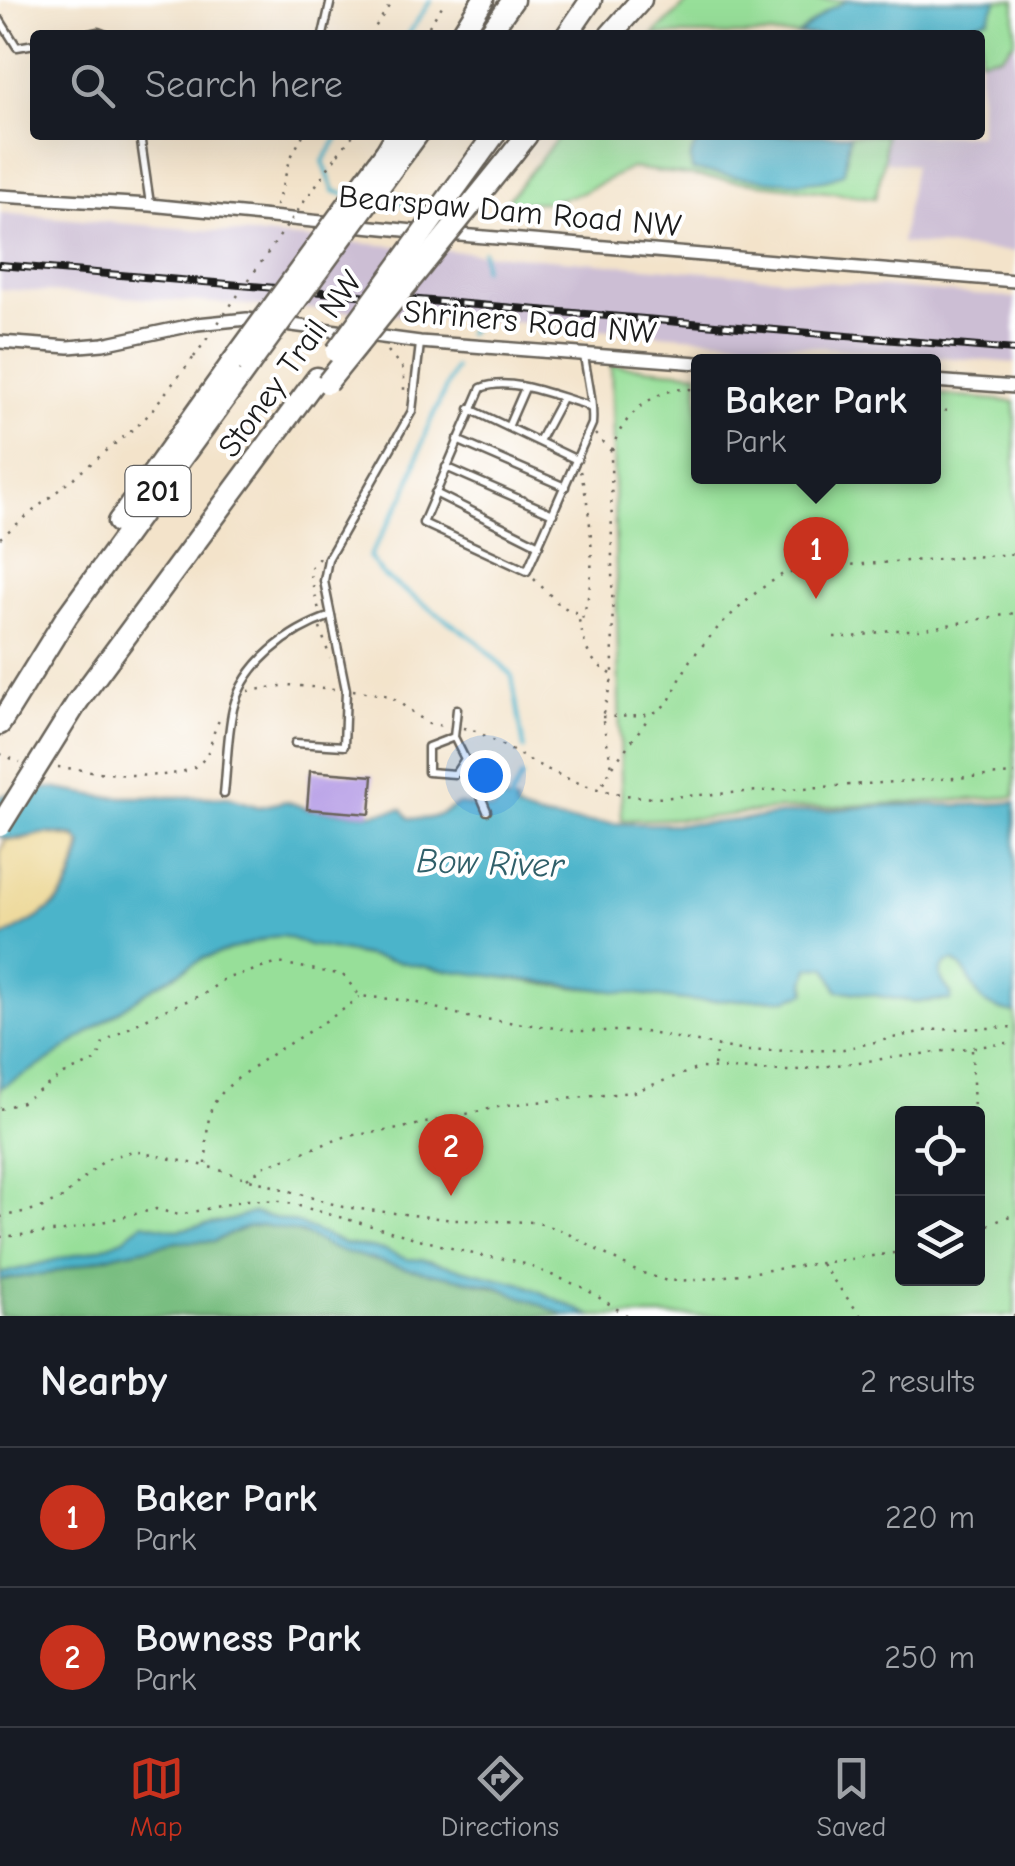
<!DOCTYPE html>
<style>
:root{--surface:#171b24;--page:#242831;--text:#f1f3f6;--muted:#9ea1a6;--line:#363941;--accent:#c8321e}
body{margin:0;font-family:"Comic Neue",sans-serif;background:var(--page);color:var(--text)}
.controls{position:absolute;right:30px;bottom:30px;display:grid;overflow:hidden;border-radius:10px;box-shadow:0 10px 40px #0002}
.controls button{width:90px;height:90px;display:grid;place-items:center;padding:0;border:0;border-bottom:2px solid var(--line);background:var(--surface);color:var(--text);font:50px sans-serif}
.you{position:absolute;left:485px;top:775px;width:35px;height:35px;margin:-25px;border:8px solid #fff;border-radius:50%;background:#1a73e8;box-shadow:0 0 0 15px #1a73e833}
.badge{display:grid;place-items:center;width:65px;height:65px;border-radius:50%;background:var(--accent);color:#fff;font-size:32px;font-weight:700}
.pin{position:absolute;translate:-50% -82px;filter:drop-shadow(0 2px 5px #0008)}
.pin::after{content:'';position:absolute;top:52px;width:35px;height:30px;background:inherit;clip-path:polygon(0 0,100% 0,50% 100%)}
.popup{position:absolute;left:691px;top:354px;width:250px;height:130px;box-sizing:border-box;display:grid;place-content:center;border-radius:10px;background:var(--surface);filter:drop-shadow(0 2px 8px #0005);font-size:32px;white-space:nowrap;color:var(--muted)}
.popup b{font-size:38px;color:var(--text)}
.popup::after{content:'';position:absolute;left:50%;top:100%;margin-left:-20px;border:20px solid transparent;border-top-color:var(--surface)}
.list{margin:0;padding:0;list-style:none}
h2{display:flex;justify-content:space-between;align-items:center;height:130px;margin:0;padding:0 40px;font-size:42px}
h2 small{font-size:32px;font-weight:400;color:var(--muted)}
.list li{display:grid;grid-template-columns:65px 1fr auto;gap:30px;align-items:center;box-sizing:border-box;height:140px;padding:0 40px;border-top:2px solid var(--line)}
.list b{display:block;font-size:38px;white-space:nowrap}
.list p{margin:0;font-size:32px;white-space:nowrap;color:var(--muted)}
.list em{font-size:32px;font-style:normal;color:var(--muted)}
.icon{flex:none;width:55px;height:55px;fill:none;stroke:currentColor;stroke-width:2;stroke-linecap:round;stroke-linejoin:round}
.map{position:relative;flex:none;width:1015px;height:1316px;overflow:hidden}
.search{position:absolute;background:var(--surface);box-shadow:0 10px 40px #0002;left:30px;right:30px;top:30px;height:110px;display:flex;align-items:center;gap:25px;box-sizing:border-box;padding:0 35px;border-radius:10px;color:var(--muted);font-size:38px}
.sheet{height:410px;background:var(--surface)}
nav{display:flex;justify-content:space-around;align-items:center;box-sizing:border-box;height:140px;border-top:2px solid var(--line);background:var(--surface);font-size:28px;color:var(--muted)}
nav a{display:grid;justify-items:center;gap:5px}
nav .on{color:var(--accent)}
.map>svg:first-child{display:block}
.industrial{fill:#ccbed4}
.green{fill:#97df99;stroke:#5a7e5a;stroke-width:2.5;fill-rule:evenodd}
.forest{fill:#79be81;stroke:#4a6d4e;stroke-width:2.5}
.sand{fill:#eeda9e;stroke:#857b5d;stroke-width:2.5}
.water{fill:#4bb4ca;stroke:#346873;stroke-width:2.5}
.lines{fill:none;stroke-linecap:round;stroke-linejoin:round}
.stream{stroke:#4bb4ca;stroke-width:4}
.building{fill:#b39ae5}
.lane-casing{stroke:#676259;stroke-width:11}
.street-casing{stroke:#676259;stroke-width:16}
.highway-casing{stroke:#676259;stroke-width:25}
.path{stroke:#676259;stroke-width:2.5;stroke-dasharray:2.5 8;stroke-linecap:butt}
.lane{stroke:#fff;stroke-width:6}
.street{stroke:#fff;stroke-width:11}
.highway{stroke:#fff;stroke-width:20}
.rail-casing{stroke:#1c1c1c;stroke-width:8}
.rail{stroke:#fff;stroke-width:4;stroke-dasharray:11;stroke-linecap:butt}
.highway-bridge-casing{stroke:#676259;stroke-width:25;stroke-linecap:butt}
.path-bridge{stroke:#676259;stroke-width:2.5;stroke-dasharray:2.5 8;stroke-linecap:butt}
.highway-bridge{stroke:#fff;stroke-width:20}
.labels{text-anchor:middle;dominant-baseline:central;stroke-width:8;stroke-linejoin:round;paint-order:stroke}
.shield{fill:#fff;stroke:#606060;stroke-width:2.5}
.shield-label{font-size:30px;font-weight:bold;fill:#1c1c1c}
.street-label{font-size:32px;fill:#1c1c1c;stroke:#fff}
.water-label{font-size:35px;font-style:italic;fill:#31606a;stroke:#fff}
</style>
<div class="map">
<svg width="1015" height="1316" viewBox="0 0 1015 1316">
<rect width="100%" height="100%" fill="#fff"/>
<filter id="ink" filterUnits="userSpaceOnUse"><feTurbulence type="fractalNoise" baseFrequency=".01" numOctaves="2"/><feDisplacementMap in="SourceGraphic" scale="20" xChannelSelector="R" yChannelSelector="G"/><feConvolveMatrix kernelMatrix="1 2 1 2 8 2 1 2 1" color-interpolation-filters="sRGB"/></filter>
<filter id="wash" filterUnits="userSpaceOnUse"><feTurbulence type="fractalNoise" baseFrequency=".0048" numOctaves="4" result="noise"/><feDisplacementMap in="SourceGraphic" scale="40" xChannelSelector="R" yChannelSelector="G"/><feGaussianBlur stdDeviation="2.25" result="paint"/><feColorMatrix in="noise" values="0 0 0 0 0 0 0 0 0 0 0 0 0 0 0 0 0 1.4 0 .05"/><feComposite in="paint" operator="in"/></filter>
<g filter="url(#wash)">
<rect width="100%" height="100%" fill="#f3e3ca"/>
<g class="industrial">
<polygon points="1015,40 1015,252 901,243 914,165 884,161 885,135 980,135 980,59 1002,55"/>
<polygon points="0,213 1015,298 1015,363 525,323 0,289"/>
</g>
<g class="green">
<polygon points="690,0 1015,0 1015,40 1002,55 980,59 980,35 653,35"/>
<polygon points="560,135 885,135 884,161 875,198 631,168 581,193 548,202 505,203"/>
<polygon points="611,365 698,373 698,476 934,476 934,394 1015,402 1015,797 771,810 704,818 622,820"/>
<path d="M283,936L360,955L556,986L743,1000L775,999L807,990L805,982L809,968L826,967L838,991C863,992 885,998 910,1001C924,1002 937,1000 951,1000V993C942,982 936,975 946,963L954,961C980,980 968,1006 1015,1013V1316H0V1088L46,1062L152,988L204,958L271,937ZM902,1114H978V1278H902Z"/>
</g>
<path class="forest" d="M262,1225C303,1228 340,1253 380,1262C443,1277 510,1283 567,1316H0V1280L51,1273L118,1254L177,1242L214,1241L247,1227Z"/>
<path class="sand" d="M45,833L80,839C81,849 78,853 76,862C67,908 38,917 0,939V852L6,839L20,840Z"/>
<g class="water">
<polygon points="848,0 997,0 988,19 961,26 915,26 886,35 798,35 828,10"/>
<path d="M705,135H850L844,172C814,194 730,174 692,170C688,153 693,147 705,135Z"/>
<path d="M51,788L105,797H228L259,807L286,801L308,809L370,814L402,809L409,818C431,822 440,815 459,804L493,810L503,799L516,803V809C544,822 575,822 606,823C639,824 672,825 705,823C743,821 780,813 818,811C847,809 882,805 910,805C946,805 979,806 1015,802V1013C964,1005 983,983 954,961L946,963C936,975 942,982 951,993V1000C937,1000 924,1002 910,1001C885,998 863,992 838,991L826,967L809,968L805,982L806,993L787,999L693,1001L436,969L309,945L283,936L271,937L204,958L152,988L46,1062L0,1088V939C54,908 68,908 82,844L75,836C64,835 52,832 41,834C25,837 16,841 0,837V797L17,790Z"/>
<polygon points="252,1213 297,1223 345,1244 385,1250 406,1259 424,1260 523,1284 592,1316 567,1316 493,1285 403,1268 334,1249 302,1233 262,1225 247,1227 214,1241 177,1242 118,1254 51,1273 0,1280 0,1274 101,1248 124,1239 143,1223 178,1230 231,1220"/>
</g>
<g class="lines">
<g class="stream">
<polyline points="408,35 431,0"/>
<polyline points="340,135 323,161 334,191 345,194"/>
<polyline points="379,200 429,208"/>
<polyline points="483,251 483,269"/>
<polyline points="468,333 482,312"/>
<polyline points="455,368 426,431 406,493 369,557 385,577 478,642 512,676 524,749"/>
<polyline points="511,805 511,797 522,777"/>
</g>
</g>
<g id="blocks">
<polygon class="building" points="310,771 373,776 370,814 307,809"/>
</g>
</g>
<g filter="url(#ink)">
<use href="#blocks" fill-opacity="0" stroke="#676259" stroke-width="2.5"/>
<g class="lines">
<g class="lane-casing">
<g id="lane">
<polyline points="0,20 17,47 35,44"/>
<polyline points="84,35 98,32 106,35"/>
<polyline points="323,35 331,0"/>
<polyline points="140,135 150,204"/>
<path d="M584,355C587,378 594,402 592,424L527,571L423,523L481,388C511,376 555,396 584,404L592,409"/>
<polyline points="470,409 577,460"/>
<polyline points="508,427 525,388"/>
<polyline points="457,440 565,487"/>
<polyline points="539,441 562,398"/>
<polyline points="446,467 553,514"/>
<polyline points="435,493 539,545"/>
<polyline points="454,737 465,759 455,774 428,772 428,747 454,737 457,709"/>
<polyline points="295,743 344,746 346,690 324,581 328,559 412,411 420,344"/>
<polyline points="466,761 487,811"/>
<path d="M224,794C227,766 227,736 233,709C244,663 289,630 331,616"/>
</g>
</g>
<g class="street-casing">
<g id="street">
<polyline points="0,196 150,205 424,232"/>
<polyline points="448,234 1015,281"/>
<polyline points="0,342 69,347 103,344 197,324 247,319 420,342 698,363"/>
<polyline points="934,381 1015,387"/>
</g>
</g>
<g class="highway-casing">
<g id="highway">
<polyline points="461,35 483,0"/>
<polyline points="488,35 513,0"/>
<polyline points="567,35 591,0"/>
<polyline points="610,35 641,0"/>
<polyline points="386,152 396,135"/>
<polyline points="403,154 417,135"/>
<polyline points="478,157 494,135"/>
<polyline points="509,158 527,135"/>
<polyline points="118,522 231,364"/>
<polyline points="78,701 317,378"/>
<polyline points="0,724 67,616 249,365"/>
</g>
</g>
<g class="path">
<polyline points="370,35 393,0"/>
<polyline points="423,35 446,0"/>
<polyline points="338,154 353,135"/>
<polyline points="276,206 291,157 303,135"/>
<polyline points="388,351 404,370 404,392"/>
<polyline points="934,410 952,411"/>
<polyline points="595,434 611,451 613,674"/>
<path d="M612,450C622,413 660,383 698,390"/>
<path d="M580,471C592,513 598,580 581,621"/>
<polyline points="0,538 143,421 194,357"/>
<polyline points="319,558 309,570 319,610"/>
<path d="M534,579L561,606L577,613C586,643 582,658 613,675L602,717L612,767L600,789"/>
<polyline points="320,628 330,658"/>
<polyline points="834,637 854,637 890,630 919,630 1015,613"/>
<polyline points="353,690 390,696 429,724 445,726"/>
<polyline points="248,691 288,685 335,689"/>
<polyline points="602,717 642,716 659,711 670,699 690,660 722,623 759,590 783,574 833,566 1015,554"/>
<path d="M463,728L476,731C542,766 579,794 656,798L1015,774"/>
<polyline points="0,754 20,762"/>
<polyline points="613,766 650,716"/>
<path d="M58,767C91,770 180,788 203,760C213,749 211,730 221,718"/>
<polyline points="972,1050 974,1114"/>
<polyline points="714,1066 717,1045"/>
<polyline points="0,1109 22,1102 64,1074 98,1060 103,1042 157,1013 204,994 224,979 279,963 343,975 360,996 410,1001 468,1017 580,1031 639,1031 746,1051 839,1050 929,1030 1015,1027"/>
<path d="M206,1164C207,1147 206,1126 211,1110C224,1072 327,1027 359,997"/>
<polyline points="247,1179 265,1166 347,1136 393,1130 507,1105 633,1092 699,1068 789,1071 1015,1042"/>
<polyline points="0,1217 41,1208 62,1198 106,1159 133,1151 206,1166 343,1207 454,1220 535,1222 563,1231 634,1270 667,1281 696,1280 902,1252"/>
<polyline points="978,1229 1015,1214"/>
<polyline points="0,1237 64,1231 156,1209 179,1215 247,1200 281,1201 477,1255 517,1261 584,1288 628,1316"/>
<polyline points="821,1264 861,1316"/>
<polyline points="1013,1316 1015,1315"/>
</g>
<use href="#lane" class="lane"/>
<use href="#street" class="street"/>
<use href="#highway" class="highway"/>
<g class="rail-casing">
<polyline id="rail" points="0,265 1015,350"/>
</g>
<use href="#rail" class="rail"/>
<g class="highway-bridge-casing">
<g id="highway-bridge">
<polyline points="336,352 478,157"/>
<polyline points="231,364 386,152"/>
<polyline points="249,365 403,154"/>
<polyline points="327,383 509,158"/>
<polyline points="0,826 78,701"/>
</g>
</g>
<polyline class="path-bridge" points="194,357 338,154"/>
<use href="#highway-bridge" class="highway-bridge"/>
</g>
</g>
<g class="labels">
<rect class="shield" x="125.5" y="466" width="65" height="50" rx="8"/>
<g class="shield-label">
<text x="158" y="491">201</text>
</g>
<g class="street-label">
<text transform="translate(510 211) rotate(5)">Bearspaw Dam Road NW</text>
<text transform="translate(530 322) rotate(5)">Shriners Road NW</text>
<text transform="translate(290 364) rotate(-54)">Stoney Trail NW</text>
</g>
<g class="water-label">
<text transform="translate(490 863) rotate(2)">Bow River</text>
</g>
</g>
</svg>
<div class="controls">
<button><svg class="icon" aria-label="locate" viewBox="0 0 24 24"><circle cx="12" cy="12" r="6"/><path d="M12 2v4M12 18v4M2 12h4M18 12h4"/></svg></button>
<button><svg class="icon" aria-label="layers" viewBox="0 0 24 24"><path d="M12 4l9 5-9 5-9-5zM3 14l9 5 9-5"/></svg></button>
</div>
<div class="you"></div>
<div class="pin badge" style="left:816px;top:599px">1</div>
<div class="popup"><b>Baker Park</b>Park</div>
<div class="pin badge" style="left:451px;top:1196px">2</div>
<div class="search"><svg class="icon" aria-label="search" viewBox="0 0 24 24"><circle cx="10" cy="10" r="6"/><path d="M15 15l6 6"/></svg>Search here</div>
</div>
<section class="sheet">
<h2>Nearby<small>2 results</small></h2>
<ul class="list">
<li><span class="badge">1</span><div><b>Baker Park</b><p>Park</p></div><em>220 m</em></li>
<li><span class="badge">2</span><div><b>Bowness Park</b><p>Park</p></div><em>250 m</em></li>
</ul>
</section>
<nav>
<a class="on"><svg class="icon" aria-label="map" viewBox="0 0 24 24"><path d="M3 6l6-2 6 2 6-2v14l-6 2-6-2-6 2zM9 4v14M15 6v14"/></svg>Map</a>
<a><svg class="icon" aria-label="directions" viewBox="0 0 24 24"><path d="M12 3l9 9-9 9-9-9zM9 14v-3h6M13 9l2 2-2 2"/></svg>Directions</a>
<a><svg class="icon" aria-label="saved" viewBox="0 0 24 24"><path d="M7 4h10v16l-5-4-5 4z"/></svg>Saved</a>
</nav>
